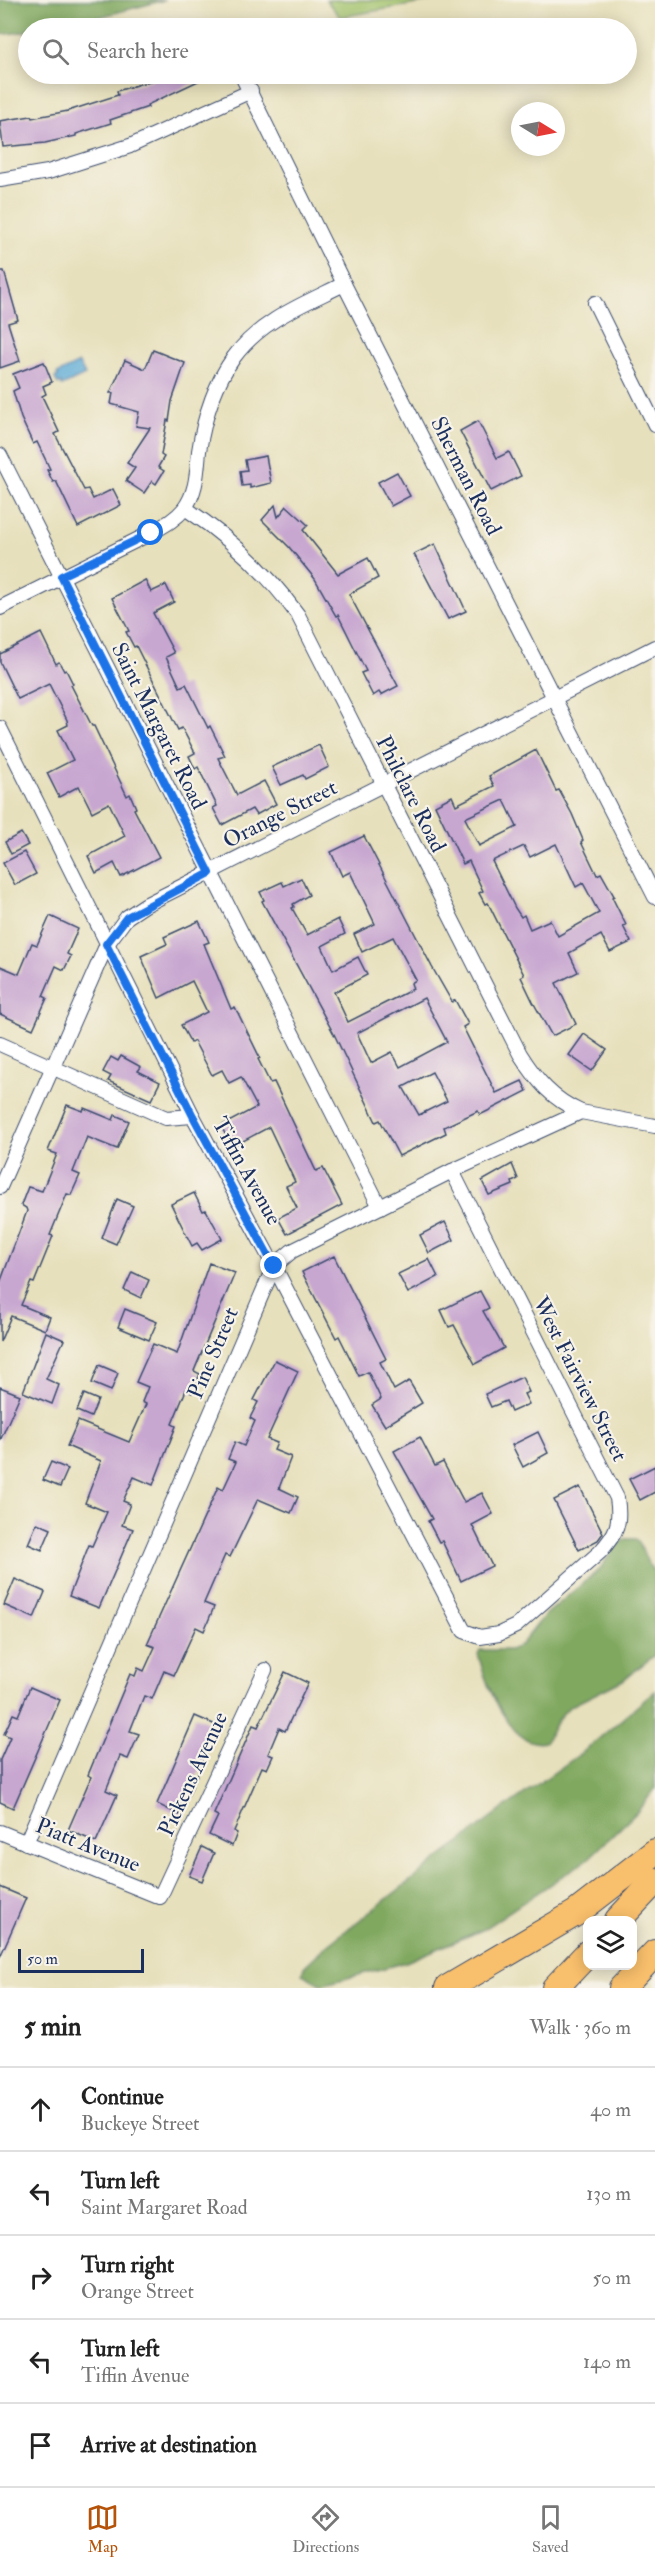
<!DOCTYPE html>
<meta charset="utf-8">
<style>
:root{--surface:#fff;--page:#f6f6f6;--text:#222;--muted:#767676;--line:#e0e0e0;--accent:#b45309}
body{margin:0;font-family:"IM FELL Double Pica",serif;background:var(--page);color:var(--text)}
.controls{position:absolute;right:18px;bottom:18px;display:grid;overflow:hidden;border-radius:12px;box-shadow:0 3px 15px #0003}
.controls button{width:54px;height:54px;display:grid;place-items:center;padding:0;border:0;border-bottom:2px solid var(--line);background:var(--surface);color:var(--text);font:30px sans-serif}
.compass{position:absolute;left:511px;top:102px;width:54px;height:54px;border-radius:50%;background:var(--surface);box-shadow:0 3px 15px #0003;rotate:100deg}
.scale{position:absolute;left:18px;bottom:15px;width:126px;box-sizing:border-box;padding-left:6px;border:3px solid #1b2f5e;border-top:0;font-size:16px;line-height:21px;white-space:nowrap;color:#1b2f5e;-webkit-text-stroke:4px #f7f3e8;paint-order:stroke}
.stop{position:absolute;width:18px;height:18px;margin:-14px;border:4px solid #1a73e8;border-radius:50%;background:#fff}
.stop.end{background:#1a73e8;border-color:#fff;box-shadow:0 2px 6px #0008}
.list{margin:0;padding:0;list-style:none}
h2{display:flex;justify-content:space-between;align-items:center;height:78px;margin:0;padding:0 24px;font-size:26px}
h2 small{font-size:20px;font-weight:400;color:var(--muted)}
.list li{display:grid;grid-template-columns:39px 1fr auto;gap:18px;align-items:center;box-sizing:border-box;height:84px;padding:0 24px;border-top:2px solid var(--line)}
.list b{display:block;font-size:22px;white-space:nowrap}
.list p{margin:0;font-size:20px;white-space:nowrap;color:var(--muted)}
.list em{font-size:20px;font-style:normal;color:var(--muted)}
.icon{flex:none;width:33px;height:33px;fill:none;stroke:currentColor;stroke-width:2;stroke-linecap:round;stroke-linejoin:round}
.map{position:relative;flex:none;width:655px;height:1988px;overflow:hidden}
.search{position:absolute;background:var(--surface);box-shadow:0 3px 15px #0003;left:18px;right:18px;top:18px;height:66px;display:flex;align-items:center;gap:15px;box-sizing:border-box;padding:0 21px;border-radius:33px;color:var(--muted);font-size:22px}
.sheet{height:498px;background:var(--surface)}
nav{display:flex;justify-content:space-around;align-items:center;box-sizing:border-box;height:84px;border-top:2px solid var(--line);background:var(--surface);font-size:16px;color:var(--muted)}
nav a{display:grid;justify-items:center;gap:3px}
nav .on{color:var(--accent)}
.map>svg:first-child{display:block}
.green{fill:#a1c26b;stroke:#5e7864;stroke-width:1.5}
.forest{fill:#80a85f;stroke:#4e6c5e;stroke-width:1.5}
.water{fill:#5baad5;stroke:#3b6c9a;stroke-width:1.5}
.building{fill:#c7a6d0;fill-rule:evenodd}
.lines{fill:none;stroke-linecap:round;stroke-linejoin:round}
.street-casing{stroke:#3a4a6c;stroke-width:16}
.highway-casing{stroke:#3a4a6c;stroke-width:28}
.street{stroke:#fff;stroke-width:14}
.highway{stroke:#f8bf6c;stroke-width:26}
.route{stroke:#1a73e8;stroke-width:8}
.labels{text-anchor:middle;dominant-baseline:central;stroke-width:4.5;stroke-linejoin:round;paint-order:stroke}
.street-label{font-size:22px;fill:#1b2f5e;stroke:#f7f3e8}
</style>
<div class="map">
<svg width="655" height="1988" viewBox="0 0 655 1988">
<rect width="100%" height="100%" fill="#f7f3e8"/>
<filter id="ink" filterUnits="userSpaceOnUse"><feTurbulence type="fractalNoise" baseFrequency=".0167" numOctaves="2"/><feDisplacementMap in="SourceGraphic" scale="12" xChannelSelector="R" yChannelSelector="G"/><feConvolveMatrix kernelMatrix="1 2 1 2 8 2 1 2 1" color-interpolation-filters="sRGB"/></filter>
<filter id="wash" filterUnits="userSpaceOnUse"><feTurbulence type="fractalNoise" baseFrequency=".008" numOctaves="4" result="noise"/><feDisplacementMap in="SourceGraphic" scale="24" xChannelSelector="R" yChannelSelector="G"/><feGaussianBlur stdDeviation="1.35" result="paint"/><feColorMatrix in="noise" values="0 0 0 0 0 0 0 0 0 0 0 0 0 0 0 0 0 1.4 0 .05"/><feComposite in="paint" operator="in"/></filter>
<g filter="url(#wash)">
<rect width="100%" height="100%" fill="#e7e0bc"/>
<polygon class="green" points="326,0 439,0 340,17"/>
<g class="forest">
<polygon points="0,0 165,0 80,22 28,28 28,31 0,35"/>
<path d="M625,1539H636C645,1549 644,1563 655,1572V1655L623,1680L569,1707L558,1719L545,1742C510,1750 485,1681 478,1654L480,1650H510L520,1646L544,1616L600,1569L613,1550Z"/>
<polygon points="655,1691 655,1789 637,1812 588,1859 482,1930 406,1962 322,1985 302,1974 304,1967 326,1946 504,1808 583,1752"/>
</g>
<polygon class="water" points="79,363 85,375 62,386 61,383 58,384 55,378 58,376 57,374"/>
<g id="blocks">
<g class="building">
<polygon points="150,74 213,74 147,105 148,107 110,120 111,123 76,134 76,136 45,143 3,147 0,121 31,116 32,118 68,111 118,95 117,91 153,80"/>
<polygon points="0,271 4,271 18,320 8,323 20,361 0,368"/>
<polygon points="153,350 185,363 172,401 169,421 167,420 161,455 164,457 158,467 164,471 156,484 152,481 144,493 126,481 135,468 127,463 150,428 136,426 139,412 111,404 113,393 110,393 125,360 145,369"/>
<polygon points="44,362 52,382 43,386 46,394 42,396 59,432 55,434 84,490 88,489 93,499 113,489 121,505 78,527 56,481 53,482 47,470 50,469 37,442 33,444 21,418 13,391 19,388 13,374"/>
<polygon points="478,421 497,458 509,452 521,476 491,491 460,431"/>
<polygon points="266,456 271,483 250,488 250,485 242,486 240,471 247,470 245,460"/>
<polygon points="397,472 410,496 391,506 378,482"/>
<polygon points="275,505 278,517 287,506 308,525 303,530 338,574 368,558 378,578 349,594 398,686 381,695 379,692 373,696 361,673 366,671 338,615 336,616 315,579 289,547 262,520"/>
<polygon points="435,544 466,611 448,619 414,554"/>
<polygon points="145,580 151,592 166,585 174,602 153,613 174,653 166,657 180,687 186,684 208,728 210,726 225,756 218,758 237,795 264,781 276,804 256,815 252,809 222,825 213,808 217,806 198,767 195,769 189,756 195,753 182,728 178,730 136,646 134,647 126,632 129,631 112,598"/>
<polygon points="41,633 56,664 59,662 64,671 66,670 73,684 71,685 92,726 94,726 127,796 130,794 136,808 134,809 159,857 121,877 114,863 96,873 88,856 125,836 109,803 92,812 79,786 59,797 47,773 73,760 58,730 68,725 67,720 49,684 18,699 0,662 0,654"/>
<polygon points="319,745 329,767 305,779 303,775 281,785 272,767"/>
<path d="M536,750L556,791L559,790L572,814L583,840L581,842L597,875L601,873L614,896L612,897L626,925L623,926L631,942L610,952L601,935L569,953L578,972L556,983L576,1024L552,1036L533,1002L521,977L524,975L488,903L485,904L479,893L483,891L469,861L463,864L435,805L452,796L456,805L494,786L489,776ZM504,800L517,827L479,846L465,818ZM556,844L576,887L583,883L599,913L558,936L550,920L530,929L524,915L521,917L515,908L492,861L524,846L530,857Z"/>
<polygon points="21,833 28,845 11,854 5,842"/>
<path d="M364,836L432,967L452,1002L455,1000L468,1024L463,1027L496,1093L522,1081L527,1091L480,1115L478,1111L444,1127L446,1133L399,1156L380,1120L376,1122L335,1036L262,901L264,900L260,892L282,882L284,886L301,878L309,895L293,904L294,907L292,908L307,935L338,919L345,934L322,946L333,970L358,957L367,975L334,992L348,1022L413,989L411,983L416,980L393,937L362,952L354,934L375,924L350,872L342,876L331,852ZM424,998L447,1042L400,1067L392,1052L371,1063L357,1033ZM432,1072L447,1101L419,1115L403,1087Z"/>
<polygon points="24,852 36,874 15,885 3,863"/>
<polygon points="50,916 78,929 67,954 71,956 64,970 56,966 43,996 47,998 33,1029 0,1014 0,966 19,974 32,943 37,945"/>
<polygon points="199,921 209,942 204,944 231,1009 235,1007 260,1058 258,1059 270,1083 274,1082 316,1171 323,1168 342,1205 287,1234 278,1218 297,1208 286,1186 295,1182 269,1127 232,1147 221,1126 257,1107 241,1077 229,1083 222,1070 212,1075 194,1041 191,1043 181,1025 207,1012 192,981 159,998 141,956 167,944 164,937"/>
<polygon points="584,1034 607,1050 592,1071 569,1055"/>
<polygon points="121,1056 141,1067 138,1071 160,1082 151,1100 108,1081 111,1076 103,1072 111,1057 118,1061"/>
<polygon points="67,1105 83,1111 84,1108 113,1120 115,1115 129,1121 117,1149 87,1137 73,1172 80,1175 71,1195 67,1194 50,1235 53,1236 34,1283 31,1282 21,1305 50,1317 45,1330 11,1316 0,1342 0,1283 27,1211 26,1208 21,1205 28,1187 42,1191 57,1154 48,1151"/>
<polygon points="512,1164 518,1179 512,1182 513,1185 489,1195 482,1181"/>
<polygon points="194,1193 203,1211 206,1210 222,1239 202,1250 197,1243 192,1246 171,1204"/>
<polygon points="117,1199 133,1206 116,1244 102,1238"/>
<polygon points="445,1222 454,1240 429,1253 420,1235"/>
<polygon points="334,1256 386,1359 380,1362 394,1390 409,1381 422,1403 385,1426 372,1405 381,1399 368,1372 359,1376 339,1336 336,1338 302,1272"/>
<polygon points="429,1259 438,1277 408,1293 398,1274"/>
<polygon points="209,1263 235,1273 194,1371 200,1374 192,1393 186,1390 172,1424 176,1426 153,1485 134,1477 123,1501 130,1504 122,1525 133,1529 99,1608 69,1596 89,1545 92,1546 107,1512 85,1503 101,1461 67,1446 78,1421 129,1442 146,1404 142,1402 148,1387 136,1382 153,1344 177,1354"/>
<polygon points="132,1272 149,1280 141,1298 124,1290"/>
<polygon points="480,1291 489,1308 483,1311 504,1348 475,1364 454,1325 449,1327 441,1310"/>
<polygon points="125,1309 157,1322 149,1340 118,1327"/>
<polygon points="46,1332 64,1340 46,1379 59,1385 52,1404 23,1392"/>
<polygon points="275,1360 298,1371 267,1439 277,1443 274,1450 291,1457 279,1488 298,1497 291,1513 258,1499 230,1557 225,1555 204,1603 214,1607 204,1631 196,1627 174,1675 164,1671 152,1699 144,1696 130,1731 139,1734 128,1759 120,1756 106,1790 117,1795 96,1842 68,1830 91,1777 88,1775 130,1674 135,1676 138,1668 144,1671 155,1647 147,1644 218,1487 223,1490 236,1462 228,1459 235,1442 244,1446 255,1421 250,1418 258,1402 254,1400"/>
<polygon points="99,1365 118,1373 111,1391 92,1383"/>
<polygon points="522,1377 529,1392 524,1394 529,1404 511,1412 506,1401 491,1407 485,1394"/>
<polygon points="0,1387 20,1395 0,1441"/>
<polygon points="84,1394 98,1400 91,1417 77,1411"/>
<polygon points="538,1432 548,1453 523,1467 512,1445"/>
<polygon points="420,1437 435,1466 443,1462 464,1502 482,1493 493,1514 472,1525 492,1566 461,1581 442,1541 439,1542 428,1521 432,1519 394,1451"/>
<polygon points="51,1462 68,1469 60,1487 43,1480"/>
<polygon points="655,1466 655,1492 640,1500 629,1479"/>
<polygon points="580,1487 603,1533 598,1540 579,1550 554,1500"/>
<polygon points="37,1523 51,1529 42,1550 28,1544"/>
<polygon points="15,1579 45,1592 34,1618 4,1605"/>
<polygon points="285,1672 308,1683 285,1731 279,1728 268,1754 273,1756 267,1769 262,1767 234,1831 237,1833 232,1846 209,1835 218,1816 214,1814 253,1725 258,1727"/>
<polygon points="30,1687 60,1700 13,1808 0,1802 0,1760 10,1737 4,1734 13,1714 18,1716"/>
<polygon points="195,1716 218,1726 180,1815 157,1804"/>
<polygon points="202,1847 214,1853 202,1881 189,1876"/>
<polygon points="0,1887 26,1898 0,1957"/>
</g>
</g>
</g>
<g filter="url(#ink)">
<use href="#blocks" fill-opacity="0" stroke="#3a4a6c" stroke-width="1.5"/>
<g class="lines">
<g class="street-casing">
<g id="street">
<polyline points="241,74 344,284 655,897"/>
<polyline points="0,180 48,172 130,146 251,91"/>
<polyline points="595,303 655,425"/>
<polyline points="0,455 380,1207"/>
<path d="M185,508C229,537 266,571 298,615L520,1054C537,1081 552,1099 581,1112"/>
<path d="M0,608L151,533C163,526 175,520 184,509C197,492 197,471 199,451C204,418 214,385 234,357C261,320 304,304 344,284"/>
<path d="M0,728L193,1116L274,1266L464,1631L480,1637L499,1634L516,1626L600,1552C617,1533 621,1524 617,1498L452,1171"/>
<polyline points="0,1044 166,1118 193,1116"/>
<polyline points="0,1187 107,944 127,917 145,905 655,647"/>
<polyline points="0,1832 160,1897 265,1670"/>
<polyline points="26,1843 274,1266 292,1251 452,1171 581,1112 655,1126"/>
</g>
</g>
<g class="highway-casing">
<g id="highway">
<polyline points="618,1920 655,1881"/>
<polyline points="448,1988 576,1913 655,1852"/>
<polyline points="555,1988 588,1953"/>
<polyline points="622,1988 655,1953"/>
</g>
</g>
<use href="#street" class="street"/>
<use href="#highway" class="highway"/>
</g>
</g>
<g class="lines" filter="url(#ink)">
<polyline class="route" points="151,533 61,576 210,873 127,917 106,944 193,1116 274,1266"/>
</g>
<g class="labels">
<g class="street-label">
<text transform="translate(466 476) rotate(63)">Sherman Road</text>
<text transform="translate(159 726) rotate(63)">Saint Margaret Road</text>
<text transform="translate(411 794) rotate(63)">Philclare Road</text>
<text transform="translate(280 814) rotate(-27)">Orange Street</text>
<text transform="translate(247 1171) rotate(61)">Tiffin Avenue</text>
<text transform="translate(213 1353) rotate(-67)">Pine Street</text>
<text transform="translate(580 1379) rotate(63)">West Fairview Street</text>
<text transform="translate(193 1774) rotate(-65)">Pickens Avenue</text>
<text transform="translate(88 1845) rotate(22)">Piatt Avenue</text>
</g>
</g>
</svg>
<div class="controls">
<button><svg class="icon" aria-label="layers" viewBox="0 0 24 24"><path d="M12 4l9 5-9 5-9-5zM3 14l9 5 9-5"/></svg></button>
</div>
<svg class="compass" viewBox="-18 -18 36 36"><path d="M0-13l5 13h-10z" fill="#e53935"/><path d="M0 13l5-13h-10z" fill="#767676"/></svg>
<div class="scale">50 m</div>
<div class="stop" style="left:151px;top:533px"></div>
<div class="stop end" style="left:274px;top:1266px"></div>
<div class="search"><svg class="icon" aria-label="search" viewBox="0 0 24 24"><circle cx="10" cy="10" r="6"/><path d="M15 15l6 6"/></svg>Search here</div>
</div>
<section class="sheet">
<h2>5 min<small>Walk · 360 m</small></h2>
<ul class="list">
<li><svg class="icon" aria-label="ahead" viewBox="0 0 24 24"><path d="M12 20V5M6 11l6-6 6 6"/></svg><div><b>Continue</b><p>Buckeye Street</p></div><em>40 m</em></li>
<li><svg class="icon" aria-label="left" viewBox="0 0 24 24"><path d="M17 20v-9H6M10 6l-5 5 5 5"/></svg><div><b>Turn left</b><p>Saint Margaret Road</p></div><em>130 m</em></li>
<li><svg class="icon" aria-label="right" viewBox="0 0 24 24"><path d="M7 20v-9h11M14 6l5 5-5 5"/></svg><div><b>Turn right</b><p>Orange Street</p></div><em>50 m</em></li>
<li><svg class="icon" aria-label="left" viewBox="0 0 24 24"><path d="M17 20v-9H6M10 6l-5 5 5 5"/></svg><div><b>Turn left</b><p>Tiffin Avenue</p></div><em>140 m</em></li>
<li><svg class="icon" aria-label="arrive" viewBox="0 0 24 24"><path d="M6 21V4h12l-3 4 3 4H6"/></svg><div><b>Arrive at destination</b></div></li>
</ul>
</section>
<nav>
<a class="on"><svg class="icon" aria-label="map" viewBox="0 0 24 24"><path d="M3 6l6-2 6 2 6-2v14l-6 2-6-2-6 2zM9 4v14M15 6v14"/></svg>Map</a>
<a><svg class="icon" aria-label="directions" viewBox="0 0 24 24"><path d="M12 3l9 9-9 9-9-9zM9 14v-3h6M13 9l2 2-2 2"/></svg>Directions</a>
<a><svg class="icon" aria-label="saved" viewBox="0 0 24 24"><path d="M7 4h10v16l-5-4-5 4z"/></svg>Saved</a>
</nav>
